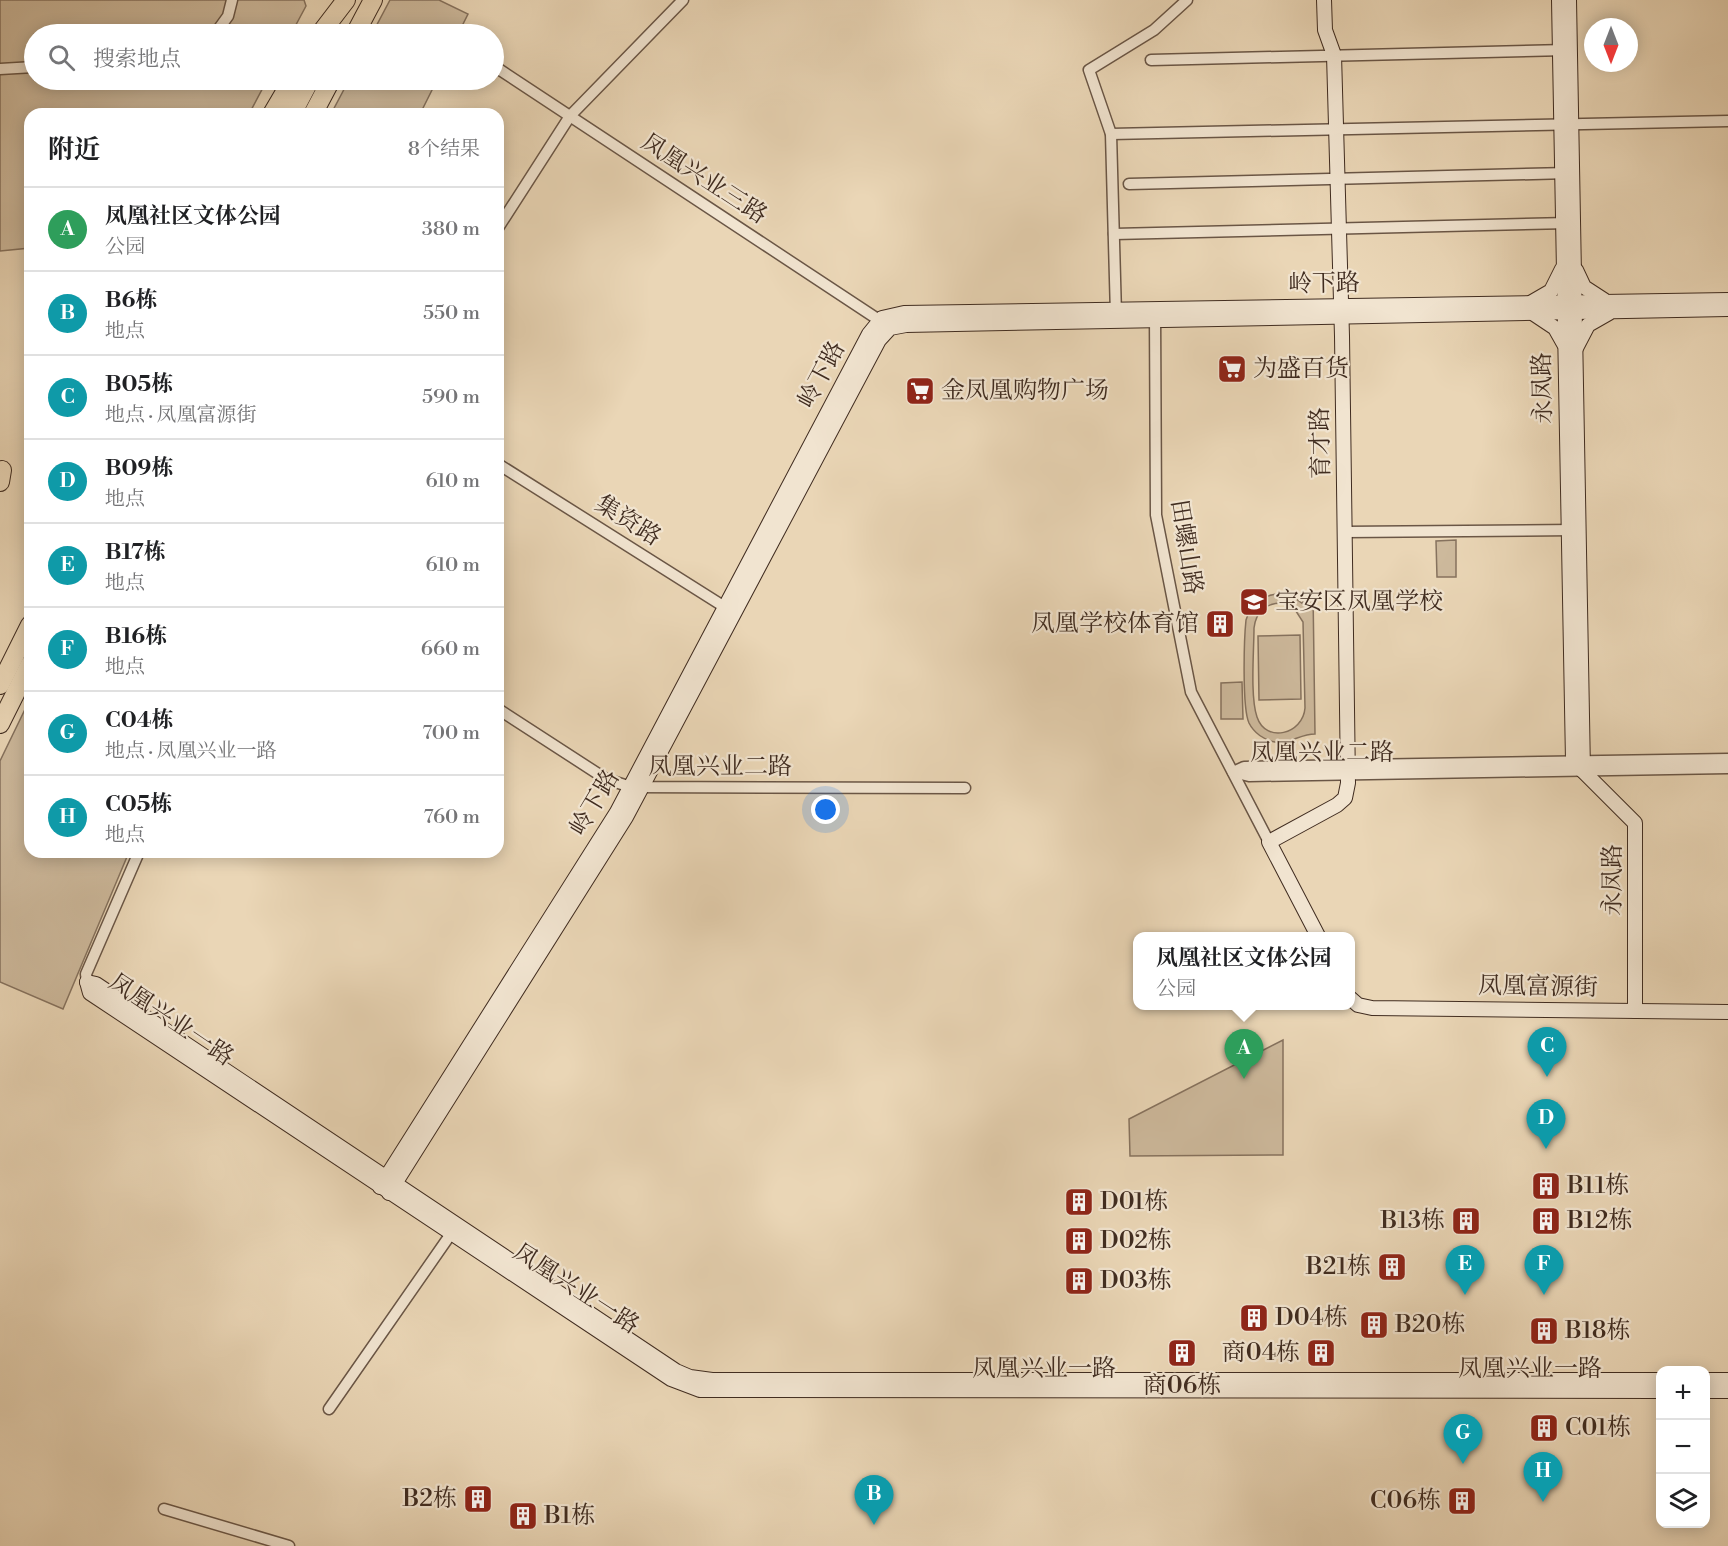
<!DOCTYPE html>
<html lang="zh">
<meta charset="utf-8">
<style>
:root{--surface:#fff;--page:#f6f6f6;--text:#202124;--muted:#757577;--line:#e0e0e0;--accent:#ea580c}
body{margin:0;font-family:"Libre Bodoni","Noto Serif SC",serif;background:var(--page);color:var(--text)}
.controls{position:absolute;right:18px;bottom:18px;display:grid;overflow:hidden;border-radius:12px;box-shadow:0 3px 15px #0003}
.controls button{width:54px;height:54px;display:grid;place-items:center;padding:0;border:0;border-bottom:2px solid var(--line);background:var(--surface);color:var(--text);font:30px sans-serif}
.compass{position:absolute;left:1584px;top:18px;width:54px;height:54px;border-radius:50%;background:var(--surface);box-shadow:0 3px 15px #0003;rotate:180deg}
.you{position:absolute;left:826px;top:810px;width:21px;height:21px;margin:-15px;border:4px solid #fff;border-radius:50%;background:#1a73e8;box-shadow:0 0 0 9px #1a73e833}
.badge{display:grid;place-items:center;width:39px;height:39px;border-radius:50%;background:var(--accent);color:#fff;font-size:20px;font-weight:700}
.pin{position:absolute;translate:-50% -50px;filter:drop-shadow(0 2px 3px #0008)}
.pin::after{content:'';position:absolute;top:32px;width:21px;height:18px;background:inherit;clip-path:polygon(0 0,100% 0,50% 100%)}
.popup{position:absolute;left:1133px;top:932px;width:222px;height:78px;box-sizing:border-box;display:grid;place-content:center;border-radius:12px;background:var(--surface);filter:drop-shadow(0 2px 4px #0005);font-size:20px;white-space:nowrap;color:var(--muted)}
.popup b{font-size:22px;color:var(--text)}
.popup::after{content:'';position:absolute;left:50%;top:100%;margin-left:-12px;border:12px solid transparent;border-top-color:var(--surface)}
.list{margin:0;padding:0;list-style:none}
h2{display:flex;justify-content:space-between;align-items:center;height:78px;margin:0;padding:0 24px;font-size:26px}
h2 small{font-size:20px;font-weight:400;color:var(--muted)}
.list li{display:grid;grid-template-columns:39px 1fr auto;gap:18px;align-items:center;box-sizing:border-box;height:84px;padding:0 24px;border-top:2px solid var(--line)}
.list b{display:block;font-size:22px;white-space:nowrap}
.list p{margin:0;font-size:20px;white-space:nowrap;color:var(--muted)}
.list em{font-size:20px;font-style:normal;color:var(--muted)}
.icon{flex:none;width:33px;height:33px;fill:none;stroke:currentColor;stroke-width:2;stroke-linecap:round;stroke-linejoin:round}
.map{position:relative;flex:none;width:1728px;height:1546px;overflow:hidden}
.search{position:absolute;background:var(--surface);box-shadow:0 3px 15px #0003;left:24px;top:24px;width:480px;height:66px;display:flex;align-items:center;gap:15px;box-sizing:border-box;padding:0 21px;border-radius:33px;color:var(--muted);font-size:22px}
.panel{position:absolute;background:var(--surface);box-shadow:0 3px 15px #0003;left:24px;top:108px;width:480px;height:750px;border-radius:18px}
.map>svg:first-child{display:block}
.green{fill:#cdb99c;stroke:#86725e;stroke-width:1.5;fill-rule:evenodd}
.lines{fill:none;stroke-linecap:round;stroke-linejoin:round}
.street-casing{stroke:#6a5646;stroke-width:13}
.secondary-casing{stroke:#402c20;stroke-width:16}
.highway-casing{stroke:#402c20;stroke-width:20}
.street{stroke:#f1e4d0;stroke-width:10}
.secondary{stroke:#f1e4d0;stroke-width:14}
.highway{stroke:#ead6b6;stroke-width:18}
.labels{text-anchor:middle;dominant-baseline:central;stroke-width:4.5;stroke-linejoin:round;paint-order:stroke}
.street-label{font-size:24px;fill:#402c20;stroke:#f1e4d0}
.poi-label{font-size:24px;fill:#402c20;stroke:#f1e4d0;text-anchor:start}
</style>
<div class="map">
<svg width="1728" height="1546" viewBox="0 0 1728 1546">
<rect width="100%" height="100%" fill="#ead6b6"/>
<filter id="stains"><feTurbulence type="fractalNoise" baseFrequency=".00333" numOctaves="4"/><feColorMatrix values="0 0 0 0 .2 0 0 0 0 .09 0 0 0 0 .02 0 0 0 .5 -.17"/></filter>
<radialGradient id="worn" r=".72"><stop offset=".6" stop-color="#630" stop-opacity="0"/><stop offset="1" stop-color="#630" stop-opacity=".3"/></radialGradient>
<g class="green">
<polygon points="0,0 304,0 306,6 291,34 34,34 34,80 267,80 249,114 30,114 30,248 0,251"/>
<polygon points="390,0 439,0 468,14 458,34 372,34"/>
<polygon points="349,80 437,80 420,114 331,114"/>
<polygon points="1456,540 1456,577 1437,577 1436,541"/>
<path d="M1303,592H1313L1315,734C1300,734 1290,744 1275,742C1264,740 1254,733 1249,723C1242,708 1244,639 1246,620C1254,595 1282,585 1303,604ZM1284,603L1294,608L1303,622L1305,708C1303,734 1266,744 1257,717C1250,697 1254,650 1254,628C1256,611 1267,602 1284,603Z"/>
<polygon points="1300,635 1301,699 1259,700 1258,636"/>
<polygon points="1242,682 1243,719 1221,719 1221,683"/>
<polygon points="30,699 30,852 129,852 63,1009 0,982 0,761"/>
<polygon points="1283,1040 1283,1155 1130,1156 1129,1119"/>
</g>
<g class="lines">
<g class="street-casing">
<g id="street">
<polyline points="215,34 228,16 232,0"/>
<polyline points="1151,60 1566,50"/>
<polyline points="494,66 885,324"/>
<polyline points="0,69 34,67"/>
<polyline points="1111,134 1728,121"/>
<polyline points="1129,184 1569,173"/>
<polyline points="498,228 570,116 683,0"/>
<polyline points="1114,234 1569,223"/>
<polyline points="1155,313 1156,515 1191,692 1269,842"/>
<polyline points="1116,315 1111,134 1089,70 1154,30 1187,0"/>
<polyline points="498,464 731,611"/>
<polyline points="1345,532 1575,530"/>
<polyline points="498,709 606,779 631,787 965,788"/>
<polyline points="1233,772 1244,767 1728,759"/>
<polyline points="1233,772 1249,776 1728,768"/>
<polyline points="87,982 86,974 139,852"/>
<polyline points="329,1409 455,1228"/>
<polyline points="164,1509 289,1546"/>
</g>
</g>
<g class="secondary-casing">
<g id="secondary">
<polyline points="1559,0 1573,761 1635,823 1635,1011"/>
<polyline points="1569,0 1583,771"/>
<polyline points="1576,270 1584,287 1604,300"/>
<polyline points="1532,302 1551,291 1562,269"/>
<polyline points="1534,314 1555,328 1564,344"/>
<polyline points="1576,348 1588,325 1609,313"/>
<polyline points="1318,936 1269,842 1337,805 1345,798 1348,783 1342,336 1334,55 1325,30 1324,0"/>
<polyline points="87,982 90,993 671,1379 700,1390 1660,1391"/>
<polyline points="87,982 96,984 676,1371 690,1377 712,1380 1660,1380"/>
<polyline points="1350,998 1358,1005 1372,1008 1728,1012"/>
<polyline points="380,1187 617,812 869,334 882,318 904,313 1728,300"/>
<polyline points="389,1193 626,817 879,340 890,328 906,325 1728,309"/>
<polyline points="1706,1380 1728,1380"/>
<polyline points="1706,1391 1728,1391"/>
</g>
</g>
<g class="highway-casing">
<g id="highway">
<polyline points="320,34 346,0"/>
<polyline points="355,34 373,0"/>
<polyline points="272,114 292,80"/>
<polyline points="292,114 310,80"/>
<polyline points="313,114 331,80"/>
<polyline points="0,482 2,470"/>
<polyline points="0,685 30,625"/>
<polyline points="0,724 30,664"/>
</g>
</g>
<use href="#street" class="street"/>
<use href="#secondary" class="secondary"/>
<use href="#highway" class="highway"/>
</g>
<defs>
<g id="supermarket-square" transform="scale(1.5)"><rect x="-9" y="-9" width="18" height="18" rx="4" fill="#8f2418" stroke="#f1e4d0"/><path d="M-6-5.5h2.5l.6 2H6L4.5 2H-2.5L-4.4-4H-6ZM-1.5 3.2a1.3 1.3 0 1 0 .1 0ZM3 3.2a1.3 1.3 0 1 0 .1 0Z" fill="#fff"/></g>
<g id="school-square" transform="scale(1.5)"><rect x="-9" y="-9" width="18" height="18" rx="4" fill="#8f2418" stroke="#f1e4d0"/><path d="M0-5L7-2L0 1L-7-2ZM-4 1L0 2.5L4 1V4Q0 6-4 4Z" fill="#fff"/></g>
<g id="building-square" transform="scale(1.5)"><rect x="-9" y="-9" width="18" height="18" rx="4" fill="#8f2418" stroke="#f1e4d0"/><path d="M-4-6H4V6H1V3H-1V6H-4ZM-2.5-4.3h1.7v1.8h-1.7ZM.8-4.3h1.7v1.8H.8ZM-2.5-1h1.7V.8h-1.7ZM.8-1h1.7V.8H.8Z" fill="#fff"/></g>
</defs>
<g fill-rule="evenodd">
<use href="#supermarket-square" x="1232" y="369"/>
<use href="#supermarket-square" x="920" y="391"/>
<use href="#school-square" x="1254" y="602"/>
<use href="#building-square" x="1220" y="624"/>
<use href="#building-square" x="1546" y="1186"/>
<use href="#building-square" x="1079" y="1202"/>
<use href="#building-square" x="1466" y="1221"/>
<use href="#building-square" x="1546" y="1221"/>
<use href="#building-square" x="1079" y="1241"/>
<use href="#building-square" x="1392" y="1267"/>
<use href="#building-square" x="1079" y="1281"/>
<use href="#building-square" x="1254" y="1318"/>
<use href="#building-square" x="1374" y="1325"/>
<use href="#building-square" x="1544" y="1331"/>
<use href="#building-square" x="1182" y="1353"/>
<use href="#building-square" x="1321" y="1353"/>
<use href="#building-square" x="1544" y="1428"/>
<use href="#building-square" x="478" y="1499"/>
<use href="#building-square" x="1462" y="1501"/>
<use href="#building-square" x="523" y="1516"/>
</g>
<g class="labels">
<g class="street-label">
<text transform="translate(704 179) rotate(33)">凤凰兴业三路</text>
<text transform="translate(1324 284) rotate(-1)">岭下路</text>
<text transform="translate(822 375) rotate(-62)">岭下路</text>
<text transform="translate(1543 388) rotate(-91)">永凤路</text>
<text transform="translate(1321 443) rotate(-91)">育才路</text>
<text transform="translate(628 521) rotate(32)">集资路</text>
<text transform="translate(1186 547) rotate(81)">田螺山路</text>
<text x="1322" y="753">凤凰兴业二路</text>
<text x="720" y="767">凤凰兴业二路</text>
<text transform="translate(595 803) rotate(-59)">岭下路</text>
<text transform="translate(1613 880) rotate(-90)">永凤路</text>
<text transform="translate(1538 987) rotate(1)">凤凰富源街</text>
<text transform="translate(171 1020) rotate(34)">凤凰兴业一路</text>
<text transform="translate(576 1289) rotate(33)">凤凰兴业一路</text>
<text x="1044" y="1369">凤凰兴业一路</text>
<text x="1530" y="1369">凤凰兴业一路</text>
</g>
<g class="poi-label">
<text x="1253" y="369">为盛百货</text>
<text x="941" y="391">金凤凰购物广场</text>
<text x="1275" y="602">宝安区凤凰学校</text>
<text x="1199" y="624" text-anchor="end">凤凰学校体育馆</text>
<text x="1567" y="1186">B11栋</text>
<text x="1100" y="1202">D01栋</text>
<text x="1445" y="1221" text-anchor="end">B13栋</text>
<text x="1567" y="1221">B12栋</text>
<text x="1100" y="1241">D02栋</text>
<text x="1371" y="1267" text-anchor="end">B21栋</text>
<text x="1100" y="1281">D03栋</text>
<text x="1275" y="1318">D04栋</text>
<text x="1395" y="1325">B20栋</text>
<text x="1565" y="1331">B18栋</text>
<text x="1300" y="1353" text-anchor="end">商04栋</text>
<text x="1182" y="1386" text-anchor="middle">商06栋</text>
<text x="1565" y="1428">C01栋</text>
<text x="457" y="1499" text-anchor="end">B2栋</text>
<text x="1441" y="1501" text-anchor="end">C06栋</text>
<text x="544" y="1516">B1栋</text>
</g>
</g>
<rect width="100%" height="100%" filter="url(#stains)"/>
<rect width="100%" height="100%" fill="url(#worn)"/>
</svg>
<div class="controls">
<button>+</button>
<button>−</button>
<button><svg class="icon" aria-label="layers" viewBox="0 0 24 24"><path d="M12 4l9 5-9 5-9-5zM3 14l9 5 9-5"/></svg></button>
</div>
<svg class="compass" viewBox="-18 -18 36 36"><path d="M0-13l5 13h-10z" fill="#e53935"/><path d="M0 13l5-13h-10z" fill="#757577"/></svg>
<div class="you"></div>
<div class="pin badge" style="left:1244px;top:1079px;background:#2e9e5b">A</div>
<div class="popup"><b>凤凰社区文体公园</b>公园</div>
<div class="pin badge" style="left:874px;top:1525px;background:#0f9aa8">B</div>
<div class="pin badge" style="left:1547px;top:1077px;background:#0f9aa8">C</div>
<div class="pin badge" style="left:1546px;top:1149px;background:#0f9aa8">D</div>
<div class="pin badge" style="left:1465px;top:1295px;background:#0f9aa8">E</div>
<div class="pin badge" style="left:1544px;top:1295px;background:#0f9aa8">F</div>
<div class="pin badge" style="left:1463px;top:1464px;background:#0f9aa8">G</div>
<div class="pin badge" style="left:1543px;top:1502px;background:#0f9aa8">H</div>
<div class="search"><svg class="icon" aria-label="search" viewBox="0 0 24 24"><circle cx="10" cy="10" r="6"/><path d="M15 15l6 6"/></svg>搜索地点</div>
<section class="panel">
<h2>附近<small>8个结果</small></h2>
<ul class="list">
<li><span class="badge" style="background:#2e9e5b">A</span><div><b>凤凰社区文体公园</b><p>公园</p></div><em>380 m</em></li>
<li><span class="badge" style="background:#0f9aa8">B</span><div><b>B6栋</b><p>地点</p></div><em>550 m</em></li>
<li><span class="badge" style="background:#0f9aa8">C</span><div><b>B05栋</b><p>地点 · 凤凰富源街</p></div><em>590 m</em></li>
<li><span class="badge" style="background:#0f9aa8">D</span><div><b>B09栋</b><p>地点</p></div><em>610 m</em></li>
<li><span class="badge" style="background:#0f9aa8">E</span><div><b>B17栋</b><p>地点</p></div><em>610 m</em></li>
<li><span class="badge" style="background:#0f9aa8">F</span><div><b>B16栋</b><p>地点</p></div><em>660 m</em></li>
<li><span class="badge" style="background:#0f9aa8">G</span><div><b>C04栋</b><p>地点 · 凤凰兴业一路</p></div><em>700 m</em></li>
<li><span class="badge" style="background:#0f9aa8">H</span><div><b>C05栋</b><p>地点</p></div><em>760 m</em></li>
</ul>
</section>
</div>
